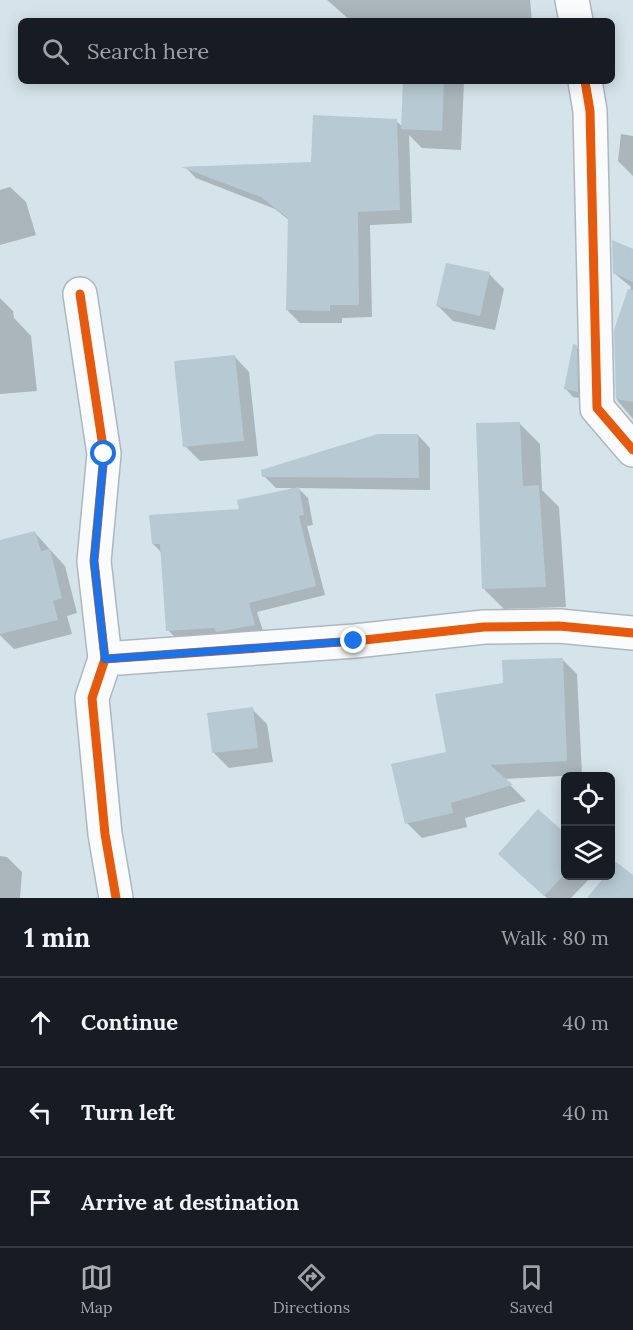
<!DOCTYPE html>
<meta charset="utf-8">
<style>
:root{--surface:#171b24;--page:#20242c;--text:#f1f3f6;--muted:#9ea1a6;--line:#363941;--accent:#a9aeb2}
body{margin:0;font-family:Lora,serif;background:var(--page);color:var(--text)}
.controls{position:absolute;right:18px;bottom:18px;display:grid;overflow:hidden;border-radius:9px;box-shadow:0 3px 15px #0003}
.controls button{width:54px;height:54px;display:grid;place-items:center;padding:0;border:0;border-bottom:2px solid var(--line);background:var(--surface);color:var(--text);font:30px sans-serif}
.stop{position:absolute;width:18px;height:18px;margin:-14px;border:4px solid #1a73e8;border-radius:50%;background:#fff}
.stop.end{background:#1a73e8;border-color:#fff;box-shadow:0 2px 6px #0008}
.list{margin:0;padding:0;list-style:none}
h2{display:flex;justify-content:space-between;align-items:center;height:78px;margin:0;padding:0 24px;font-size:26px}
h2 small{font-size:20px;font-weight:400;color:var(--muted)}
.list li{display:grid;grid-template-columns:39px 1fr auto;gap:18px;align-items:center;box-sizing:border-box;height:90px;padding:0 24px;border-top:2px solid var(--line)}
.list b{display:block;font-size:22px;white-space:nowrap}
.list em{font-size:20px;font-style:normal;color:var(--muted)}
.icon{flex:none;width:33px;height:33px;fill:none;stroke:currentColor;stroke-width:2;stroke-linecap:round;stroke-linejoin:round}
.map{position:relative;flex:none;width:633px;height:898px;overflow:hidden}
.search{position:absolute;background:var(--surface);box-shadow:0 3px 15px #0003;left:18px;right:18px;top:18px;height:66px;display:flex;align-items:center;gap:15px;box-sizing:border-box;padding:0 21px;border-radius:9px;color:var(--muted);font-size:22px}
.sheet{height:348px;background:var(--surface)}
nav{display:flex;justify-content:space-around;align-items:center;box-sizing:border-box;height:84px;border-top:2px solid var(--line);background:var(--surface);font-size:16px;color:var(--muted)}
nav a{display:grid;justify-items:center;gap:3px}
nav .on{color:var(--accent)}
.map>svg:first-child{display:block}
.shadow{fill:#0003}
.building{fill:#b7c9d2}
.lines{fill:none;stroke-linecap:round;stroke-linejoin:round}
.minor-casing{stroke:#adb8be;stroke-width:36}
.minor{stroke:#f9fbfc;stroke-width:33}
.cycleway-casing{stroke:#fff;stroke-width:13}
.cycleway{stroke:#e8590c;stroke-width:9}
.route{stroke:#1a73e8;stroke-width:8}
</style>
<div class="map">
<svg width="633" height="898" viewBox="0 0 633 898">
<rect width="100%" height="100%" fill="#d5e3eb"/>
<g class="shadow">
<polygon points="327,0 530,0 532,21 351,21"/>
<polygon points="405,81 464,81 461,150 422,148 409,135 412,223 370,225 372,317 342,318 342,323 300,323 287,310 289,220 275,209 196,178 185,167 312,164 396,121 403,127"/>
<polygon points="621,134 633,136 633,176 618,161"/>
<polygon points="10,187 26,202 36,235 0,245 0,190"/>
<polygon points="633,251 633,419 617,400 615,330 631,287 614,273"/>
<polygon points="489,274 504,289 495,330 453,321 438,306"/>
<polygon points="0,298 13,311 14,318 31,336 37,391 0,394"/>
<polygon points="576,347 584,354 585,399 573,397 566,389"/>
<polygon points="234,356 249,372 258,456 200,461 185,446"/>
<polygon points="520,424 540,444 542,490 559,507 566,607 504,609 483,588"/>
<polygon points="418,435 430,448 430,490 298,488 308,498 313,525 307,526 325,595 257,612 264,634 178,640 168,630 162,553 153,544 293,488 276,488 264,476"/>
<polygon points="35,533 65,566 77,613 67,616 72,634 14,649 0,635 0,542"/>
<polygon points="562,659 577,674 582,775 504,779 526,801 465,818 467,827 422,838 407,823 447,753 504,684"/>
<polygon points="252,709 267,724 273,762 229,768 214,753"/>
<polygon points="566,836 566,876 592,876 571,898 547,898 515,869"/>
<polygon points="0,856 7,857 22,872 20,898 0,898"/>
</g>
<g class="building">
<polygon points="403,81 444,81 442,131 401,129"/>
<polygon points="313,115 397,119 400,210 358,212 359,305 330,305 330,311 286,310 288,218 261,197 181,167 311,162"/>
<polygon points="612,240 633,249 633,282 613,273"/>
<polygon points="446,263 490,272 480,316 436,306"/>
<polygon points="628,289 633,290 633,402 616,399 614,330"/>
<polygon points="573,344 577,345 578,392 564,389"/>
<polygon points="235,355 244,441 183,447 174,361"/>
<polygon points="520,422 523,486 539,485 546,587 482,589 476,423"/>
<polygon points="378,434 418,434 419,478 262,477 261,470"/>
<polygon points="299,487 304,515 299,516 316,586 249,603 255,625 216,632 215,628 166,631 160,544 152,544 149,515 239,509 237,500"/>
<polygon points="35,531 41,551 50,549 62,598 53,601 58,620 0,634 0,540"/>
<polygon points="563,658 567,761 490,765 513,785 451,803 453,813 405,824 391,764 446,752 435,694 503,683 502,660"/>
<polygon points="253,707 258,748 212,753 207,713"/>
<polygon points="538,809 566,834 566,873 544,896 498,854"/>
<polygon points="616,862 633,875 633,898 587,898 605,876 610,876 610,868"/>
</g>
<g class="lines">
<g class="minor-casing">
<g id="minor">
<polyline points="572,0 576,21"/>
<polyline points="585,81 590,111 597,408 633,450"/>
<polyline points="80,294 104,454 94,561 105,659 92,698 105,834 116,898"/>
<polyline points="105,659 355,641 484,627 559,626 633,633"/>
</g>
</g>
<use href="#minor" class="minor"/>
<g class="cycleway-casing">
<g id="cycleway">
<polyline points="585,81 590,111 597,408 633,450"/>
<polyline points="80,294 104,454 94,561 105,659 92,698 105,834 116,898"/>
<polyline points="105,659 355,641 484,627 559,626 633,633"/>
</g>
</g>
<use href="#cycleway" class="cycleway"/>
</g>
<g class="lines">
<polyline class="route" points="104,454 94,561 105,659 354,641"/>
</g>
</svg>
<div class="controls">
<button><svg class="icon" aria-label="locate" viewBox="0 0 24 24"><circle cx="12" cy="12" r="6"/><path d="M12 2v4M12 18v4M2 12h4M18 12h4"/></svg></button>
<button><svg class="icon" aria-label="layers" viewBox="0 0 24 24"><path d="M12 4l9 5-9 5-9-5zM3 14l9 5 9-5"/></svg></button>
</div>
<div class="stop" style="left:104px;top:454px"></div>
<div class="stop end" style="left:354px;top:641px"></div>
<div class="search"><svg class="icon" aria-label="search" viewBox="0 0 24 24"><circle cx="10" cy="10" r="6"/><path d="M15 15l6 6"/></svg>Search here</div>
</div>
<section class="sheet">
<h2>1 min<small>Walk · 80 m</small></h2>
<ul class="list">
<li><svg class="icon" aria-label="ahead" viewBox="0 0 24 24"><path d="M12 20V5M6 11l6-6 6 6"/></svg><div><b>Continue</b></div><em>40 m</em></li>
<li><svg class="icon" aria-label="left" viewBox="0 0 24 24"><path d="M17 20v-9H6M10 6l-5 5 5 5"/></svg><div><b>Turn left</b></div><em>40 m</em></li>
<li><svg class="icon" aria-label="arrive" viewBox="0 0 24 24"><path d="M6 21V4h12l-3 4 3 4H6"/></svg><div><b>Arrive at destination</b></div></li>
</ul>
</section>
<nav>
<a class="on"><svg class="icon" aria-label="map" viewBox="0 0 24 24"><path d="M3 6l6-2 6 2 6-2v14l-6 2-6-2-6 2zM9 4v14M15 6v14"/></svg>Map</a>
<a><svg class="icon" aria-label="directions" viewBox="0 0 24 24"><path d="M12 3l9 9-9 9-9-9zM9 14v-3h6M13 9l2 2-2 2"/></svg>Directions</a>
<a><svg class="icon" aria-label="saved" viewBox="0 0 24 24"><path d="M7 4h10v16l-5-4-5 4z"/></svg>Saved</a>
</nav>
